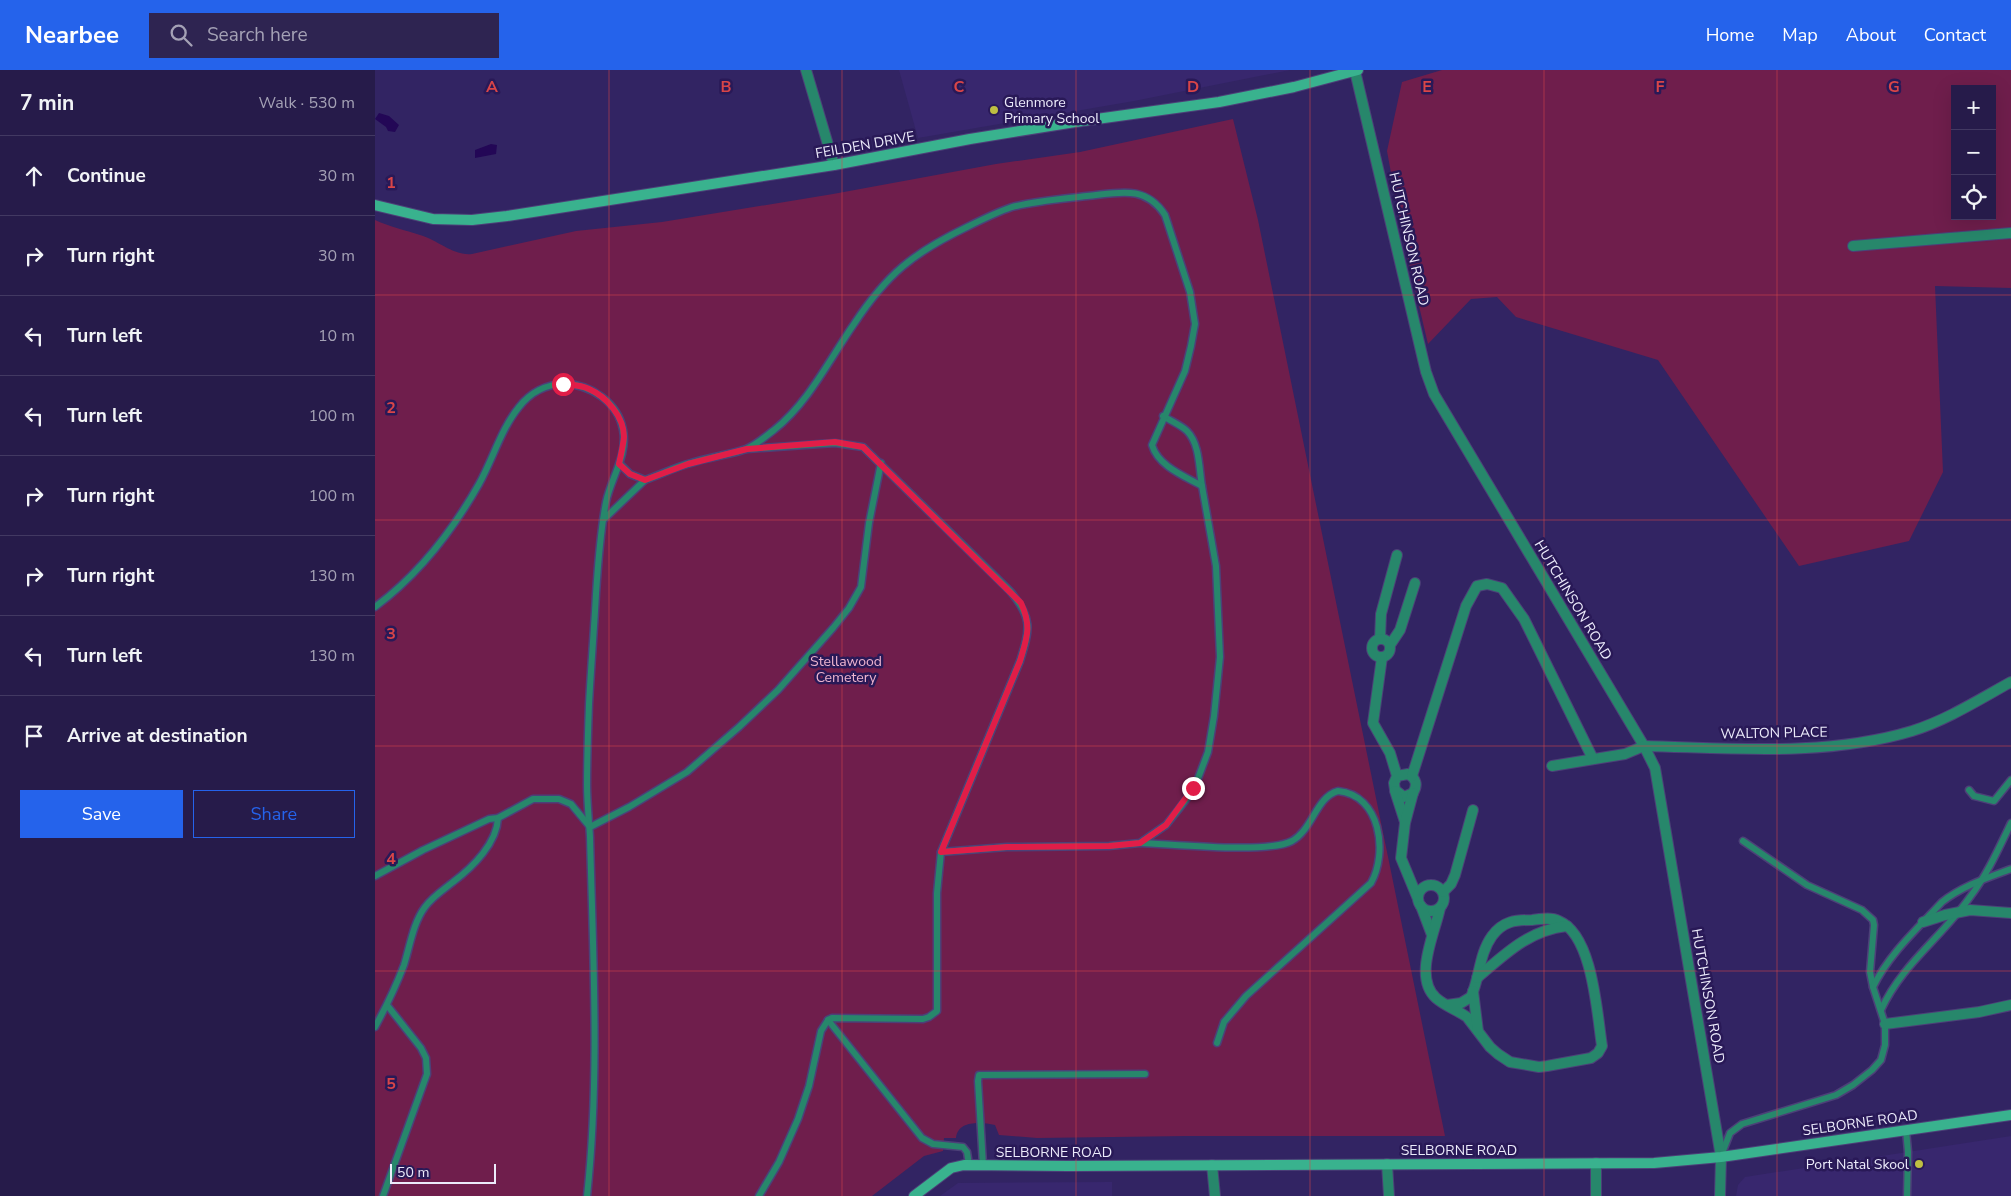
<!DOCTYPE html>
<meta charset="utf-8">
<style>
:root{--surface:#261b4a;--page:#2e2451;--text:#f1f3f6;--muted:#a4a1b5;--line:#423962;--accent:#2563eb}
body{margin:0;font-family:"Nunito Sans",sans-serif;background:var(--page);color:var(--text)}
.controls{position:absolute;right:15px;top:15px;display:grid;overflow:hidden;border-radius:0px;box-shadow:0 5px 20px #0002}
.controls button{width:45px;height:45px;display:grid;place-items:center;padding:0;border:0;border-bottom:1px solid var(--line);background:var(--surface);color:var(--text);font:25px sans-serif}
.scale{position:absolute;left:15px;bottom:12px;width:106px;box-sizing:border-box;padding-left:5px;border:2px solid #ecebfb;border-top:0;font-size:14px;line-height:18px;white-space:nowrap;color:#ecebfb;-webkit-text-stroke:4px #291957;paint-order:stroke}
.stop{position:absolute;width:15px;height:15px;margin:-11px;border:4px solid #e11d48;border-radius:50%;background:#fff}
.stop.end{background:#e11d48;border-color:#fff;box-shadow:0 1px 5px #0008}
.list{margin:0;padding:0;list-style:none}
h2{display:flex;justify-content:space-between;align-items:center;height:65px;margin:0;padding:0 20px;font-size:21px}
h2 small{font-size:16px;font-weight:400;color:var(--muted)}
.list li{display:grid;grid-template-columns:32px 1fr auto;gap:15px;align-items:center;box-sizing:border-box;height:80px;padding:0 20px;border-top:1px solid var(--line)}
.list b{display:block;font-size:19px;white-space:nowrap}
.list em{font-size:16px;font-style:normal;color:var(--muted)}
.actions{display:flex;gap:10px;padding:15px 20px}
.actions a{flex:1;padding:11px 0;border:1px solid var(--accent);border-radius:0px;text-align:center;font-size:18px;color:var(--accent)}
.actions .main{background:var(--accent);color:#fff}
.icon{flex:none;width:28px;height:28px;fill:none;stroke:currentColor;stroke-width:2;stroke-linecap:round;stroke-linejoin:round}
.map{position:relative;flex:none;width:1636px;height:1126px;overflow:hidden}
header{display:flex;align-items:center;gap:30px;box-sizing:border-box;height:70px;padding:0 25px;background:var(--accent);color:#fff}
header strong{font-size:24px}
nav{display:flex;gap:28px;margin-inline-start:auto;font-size:18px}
.search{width:350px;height:45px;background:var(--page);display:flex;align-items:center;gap:12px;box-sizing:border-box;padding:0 18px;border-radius:0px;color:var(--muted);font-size:19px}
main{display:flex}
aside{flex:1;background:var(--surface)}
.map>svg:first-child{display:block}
.built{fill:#38276e}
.green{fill:#6f1e4c;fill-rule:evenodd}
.water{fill:#230756}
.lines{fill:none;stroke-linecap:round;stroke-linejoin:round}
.lane-casing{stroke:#4c4078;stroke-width:9}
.street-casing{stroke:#4c4078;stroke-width:12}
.secondary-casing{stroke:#4c4078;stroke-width:12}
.lane{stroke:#27876b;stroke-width:6}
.street{stroke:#27876b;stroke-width:10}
.secondary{stroke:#39b28e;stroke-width:10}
.route{stroke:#e11d48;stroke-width:6}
.grid{fill:none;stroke:#d94548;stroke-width:1;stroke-opacity:0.55}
.poi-dot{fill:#bebf42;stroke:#291957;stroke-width:2}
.labels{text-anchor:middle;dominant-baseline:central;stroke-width:5;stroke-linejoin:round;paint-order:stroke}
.poi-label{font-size:14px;fill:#ecebfb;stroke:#291957;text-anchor:start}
.street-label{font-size:14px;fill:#ecebfb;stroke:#291957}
.park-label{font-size:14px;fill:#efb5cf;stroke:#291957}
.grid-label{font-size:16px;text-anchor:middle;font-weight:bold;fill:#d94548;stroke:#291957;stroke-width:5;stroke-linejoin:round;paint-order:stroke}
</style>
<header>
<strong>Nearbee</strong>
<div class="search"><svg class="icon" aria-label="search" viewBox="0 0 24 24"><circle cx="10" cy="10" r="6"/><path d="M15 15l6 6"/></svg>Search here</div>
<nav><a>Home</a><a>Map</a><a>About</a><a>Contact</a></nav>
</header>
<main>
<aside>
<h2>7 min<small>Walk · 530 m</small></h2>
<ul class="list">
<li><svg class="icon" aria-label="ahead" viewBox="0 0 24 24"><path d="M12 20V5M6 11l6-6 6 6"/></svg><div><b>Continue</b></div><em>30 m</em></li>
<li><svg class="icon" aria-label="right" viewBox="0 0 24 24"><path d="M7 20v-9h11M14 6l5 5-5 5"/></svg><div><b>Turn right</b></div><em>30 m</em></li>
<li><svg class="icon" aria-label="left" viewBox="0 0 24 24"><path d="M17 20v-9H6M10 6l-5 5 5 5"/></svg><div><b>Turn left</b></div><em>10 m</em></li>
<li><svg class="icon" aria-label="left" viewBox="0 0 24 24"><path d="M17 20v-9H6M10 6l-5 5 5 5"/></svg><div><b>Turn left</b></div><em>100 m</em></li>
<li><svg class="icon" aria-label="right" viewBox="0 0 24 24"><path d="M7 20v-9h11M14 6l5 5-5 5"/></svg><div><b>Turn right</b></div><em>100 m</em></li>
<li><svg class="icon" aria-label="right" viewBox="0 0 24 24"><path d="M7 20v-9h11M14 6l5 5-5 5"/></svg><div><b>Turn right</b></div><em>130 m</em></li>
<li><svg class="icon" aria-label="left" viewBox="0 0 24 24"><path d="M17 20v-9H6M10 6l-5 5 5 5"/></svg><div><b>Turn left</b></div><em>130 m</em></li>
<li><svg class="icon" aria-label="arrive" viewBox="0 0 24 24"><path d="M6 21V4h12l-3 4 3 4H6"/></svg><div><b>Arrive at destination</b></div></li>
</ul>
<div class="actions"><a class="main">Save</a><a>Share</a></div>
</aside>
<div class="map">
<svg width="1636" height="1126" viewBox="0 0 1636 1126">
<rect width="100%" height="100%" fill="#322463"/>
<g class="built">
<polygon points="524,0 915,0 759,31 543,68"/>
<polygon points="1636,1066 1636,1126 1361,1126 1363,1115 1370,1107"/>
<polygon points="737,1112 737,1126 565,1126 583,1113"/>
</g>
<g class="green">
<path d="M1067,0H1636V218L1560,216L1568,402L1534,471L1424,496L1283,290L1141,247L1122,227L1096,229L1053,274L1028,168L1012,81L1027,12ZM1580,19H1617V146H1580Z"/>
<path d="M858,49L883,150L1070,1066H812L662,1068L624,1065L620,1055C606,1052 583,1050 581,1068H569L568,1081L549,1086L497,1126H0V150C15,157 30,160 45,165C63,170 78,186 97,184L201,161L287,152L458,124L621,94L705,82Z"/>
</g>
<g class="water">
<polygon points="4,43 14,46 24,55 20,62 13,61 11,57 0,49"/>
<polygon points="116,74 122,75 121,84 100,88 100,80"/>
</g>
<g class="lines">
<g class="lane-casing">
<g id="lane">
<path d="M788,346C796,351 806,355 812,361C825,374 824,399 827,416"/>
<path d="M372,379L460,373L488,377L635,521C658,548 655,559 645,591L566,782"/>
<path d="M245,394L255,404L270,410C285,405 300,397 316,393C334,387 354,385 371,379C381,375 391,366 399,360C434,332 454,290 479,254C512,204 538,183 592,157C606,150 622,142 637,137C661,131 687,129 712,126C743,123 770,114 790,145L815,222L820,254L816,276L810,301L777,375C783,396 809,406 827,416L841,496L845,587L839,646L833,682L819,719L803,740L791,755L765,773L734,776L632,777L566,782L562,823V941L554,947L548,949L457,948L453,950L547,1068L558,1074L588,1077L592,1082L594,1095"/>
<polyline points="228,450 270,410"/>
<path d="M0,537C43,505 78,460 104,414C118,389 126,359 144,337C155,323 171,314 189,314C215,314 243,332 248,360C253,385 236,408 231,432C225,463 223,493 221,524C219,561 216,597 214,634C213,661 212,688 212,715C212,732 214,750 215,767C218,886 225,1007 212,1126"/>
<polyline points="1594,720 1599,726 1619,731 1636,710"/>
<polyline points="1368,771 1432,815 1487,840 1498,850 1499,855 1495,902 1498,917"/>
<path d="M766,773C797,774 893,784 917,771C938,759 941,727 963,721C1006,725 1013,783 996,813L871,926L849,952L842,973"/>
<polyline points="0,806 48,780 114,749 123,748 158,729 184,729 196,734 215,757 254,737 312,702 364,657 403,620 458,558 474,538 486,517 494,453 506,393"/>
<path d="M1506,940C1527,894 1567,867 1595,827C1612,805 1624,778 1636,753"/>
<path d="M0,957C11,937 21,916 29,895C35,876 38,853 50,837C57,827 68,820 78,812C98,797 122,773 123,748"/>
<polyline points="1531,1060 1533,1082 1532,1126"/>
<path d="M1346,1086L1355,1063L1367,1054L1461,1025L1478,1015L1497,1000L1506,990L1510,975V954L1498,917C1514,884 1542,859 1567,832C1587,816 1612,808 1636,799"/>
<polyline points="608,1095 603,1011 604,1005 770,1004"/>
<polyline points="8,1126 52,1004 51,988 46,978 12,935"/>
<polyline points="384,1126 404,1092 423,1049 434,1016 446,961 453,950"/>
</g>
</g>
<g class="street-casing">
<g id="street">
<polyline points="431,0 459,95"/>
<polyline points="980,1 1051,302 1059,324 1269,676 1280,698 1346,1087 1345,1126"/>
<polyline points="1478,176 1636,163"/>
<polyline points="1005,569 1006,544 1022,485"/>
<circle cx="1006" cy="578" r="9"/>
<polyline points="1015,575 1025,560 1040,513"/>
<path d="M1007,587L998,653L1015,683L1022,706L1019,713L1020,720L1029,727L1038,723C1043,715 1041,708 1033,704L1022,706"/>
<path d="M1177,696L1250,684L1269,676C1358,678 1450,687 1537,661C1572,650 1605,629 1636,612"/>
<polyline points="1037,706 1091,536 1102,516 1112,514 1127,518 1149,549 1218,689"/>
<polyline points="1020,721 1030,752"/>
<polyline points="1038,723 1030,753 1026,788 1043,829"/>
<circle cx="1056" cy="828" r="13"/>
<polyline points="1068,822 1076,814 1080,805 1098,740"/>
<polyline points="1046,836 1057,865"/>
<path d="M1065,838C1060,863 1038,907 1061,928C1070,936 1082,940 1092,947L1115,977L1123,984L1135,992L1164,997L1172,996L1216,988L1223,983L1227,976C1222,944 1218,865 1184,851C1176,847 1166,849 1157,850C1140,850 1128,851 1117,866C1104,884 1105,907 1096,927L1086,933L1072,935"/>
<polyline points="1548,852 1570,845 1595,840 1636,843"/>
<path d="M1102,908C1130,884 1154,860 1192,856"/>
<polyline points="1098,921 1103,961"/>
<polyline points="1510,954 1604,942 1636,935"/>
<polyline points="1221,1093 1221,1126"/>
<polyline points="1012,1094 1014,1126"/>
<polyline points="837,1095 840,1126"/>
</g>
</g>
<g class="secondary-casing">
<g id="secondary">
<polyline points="0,135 58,149 97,150 132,146 459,95 595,69 700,52 844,32 919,17 983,0"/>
<polyline points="539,1126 576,1098 589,1095 693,1096 1279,1093 1346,1087 1636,1045"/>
</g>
</g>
<use href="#lane" class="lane"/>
<use href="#street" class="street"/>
<use href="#secondary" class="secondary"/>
</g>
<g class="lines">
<path class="route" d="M188,314C196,315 206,315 214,319C232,327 249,347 249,367C248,376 246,385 244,394L255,404L270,410L313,394L372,379L460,372L488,377L646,533C657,557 652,567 645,591L566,782L632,777L734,776L765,773L791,755L818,718"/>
</g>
<path class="grid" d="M234,0V1126M467,0V1126M701,0V1126M935,0V1126M1169,0V1126M1402,0V1126M0,225H1636M0,450H1636M0,676H1636M0,901H1636"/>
<g class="poi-dot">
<circle cx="619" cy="40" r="5"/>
<circle cx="1544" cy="1094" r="5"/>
</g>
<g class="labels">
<g class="poi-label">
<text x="629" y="32">Glenmore<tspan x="629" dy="16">Primary School</tspan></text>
<text x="1534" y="1094" text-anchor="end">Port Natal Skool</text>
</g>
<g class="street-label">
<text transform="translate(490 75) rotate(-10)">FEILDEN DRIVE</text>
<text transform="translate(1034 169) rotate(77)">HUTCHINSON ROAD</text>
<text transform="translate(1198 530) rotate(59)">HUTCHINSON ROAD</text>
<text transform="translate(1399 663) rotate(-1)">WALTON PLACE</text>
<text transform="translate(1333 926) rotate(80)">HUTCHINSON ROAD</text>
<text transform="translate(1485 1053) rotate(-8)">SELBORNE ROAD</text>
<text x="1084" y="1080">SELBORNE ROAD</text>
<text x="679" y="1082">SELBORNE ROAD</text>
</g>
<g class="park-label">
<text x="471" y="591">Stellawood<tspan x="471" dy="16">Cemetery</tspan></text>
</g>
</g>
<g class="grid-label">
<text x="117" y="22">A</text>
<text x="351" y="22">B</text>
<text x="584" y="22">C</text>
<text x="818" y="22">D</text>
<text x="1052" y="22">E</text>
<text x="1285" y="22">F</text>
<text x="1519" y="22">G</text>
<text x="16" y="118">1</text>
<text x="16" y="343">2</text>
<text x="16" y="569">3</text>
<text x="16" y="794">4</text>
<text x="16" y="1019">5</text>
</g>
</svg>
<div class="controls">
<button>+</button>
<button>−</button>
<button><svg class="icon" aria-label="locate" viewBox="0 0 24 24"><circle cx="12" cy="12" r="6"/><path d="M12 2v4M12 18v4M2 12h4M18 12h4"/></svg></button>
</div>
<div class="scale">50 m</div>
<div class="stop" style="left:188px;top:314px"></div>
<div class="stop end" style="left:818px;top:718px"></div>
</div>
</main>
